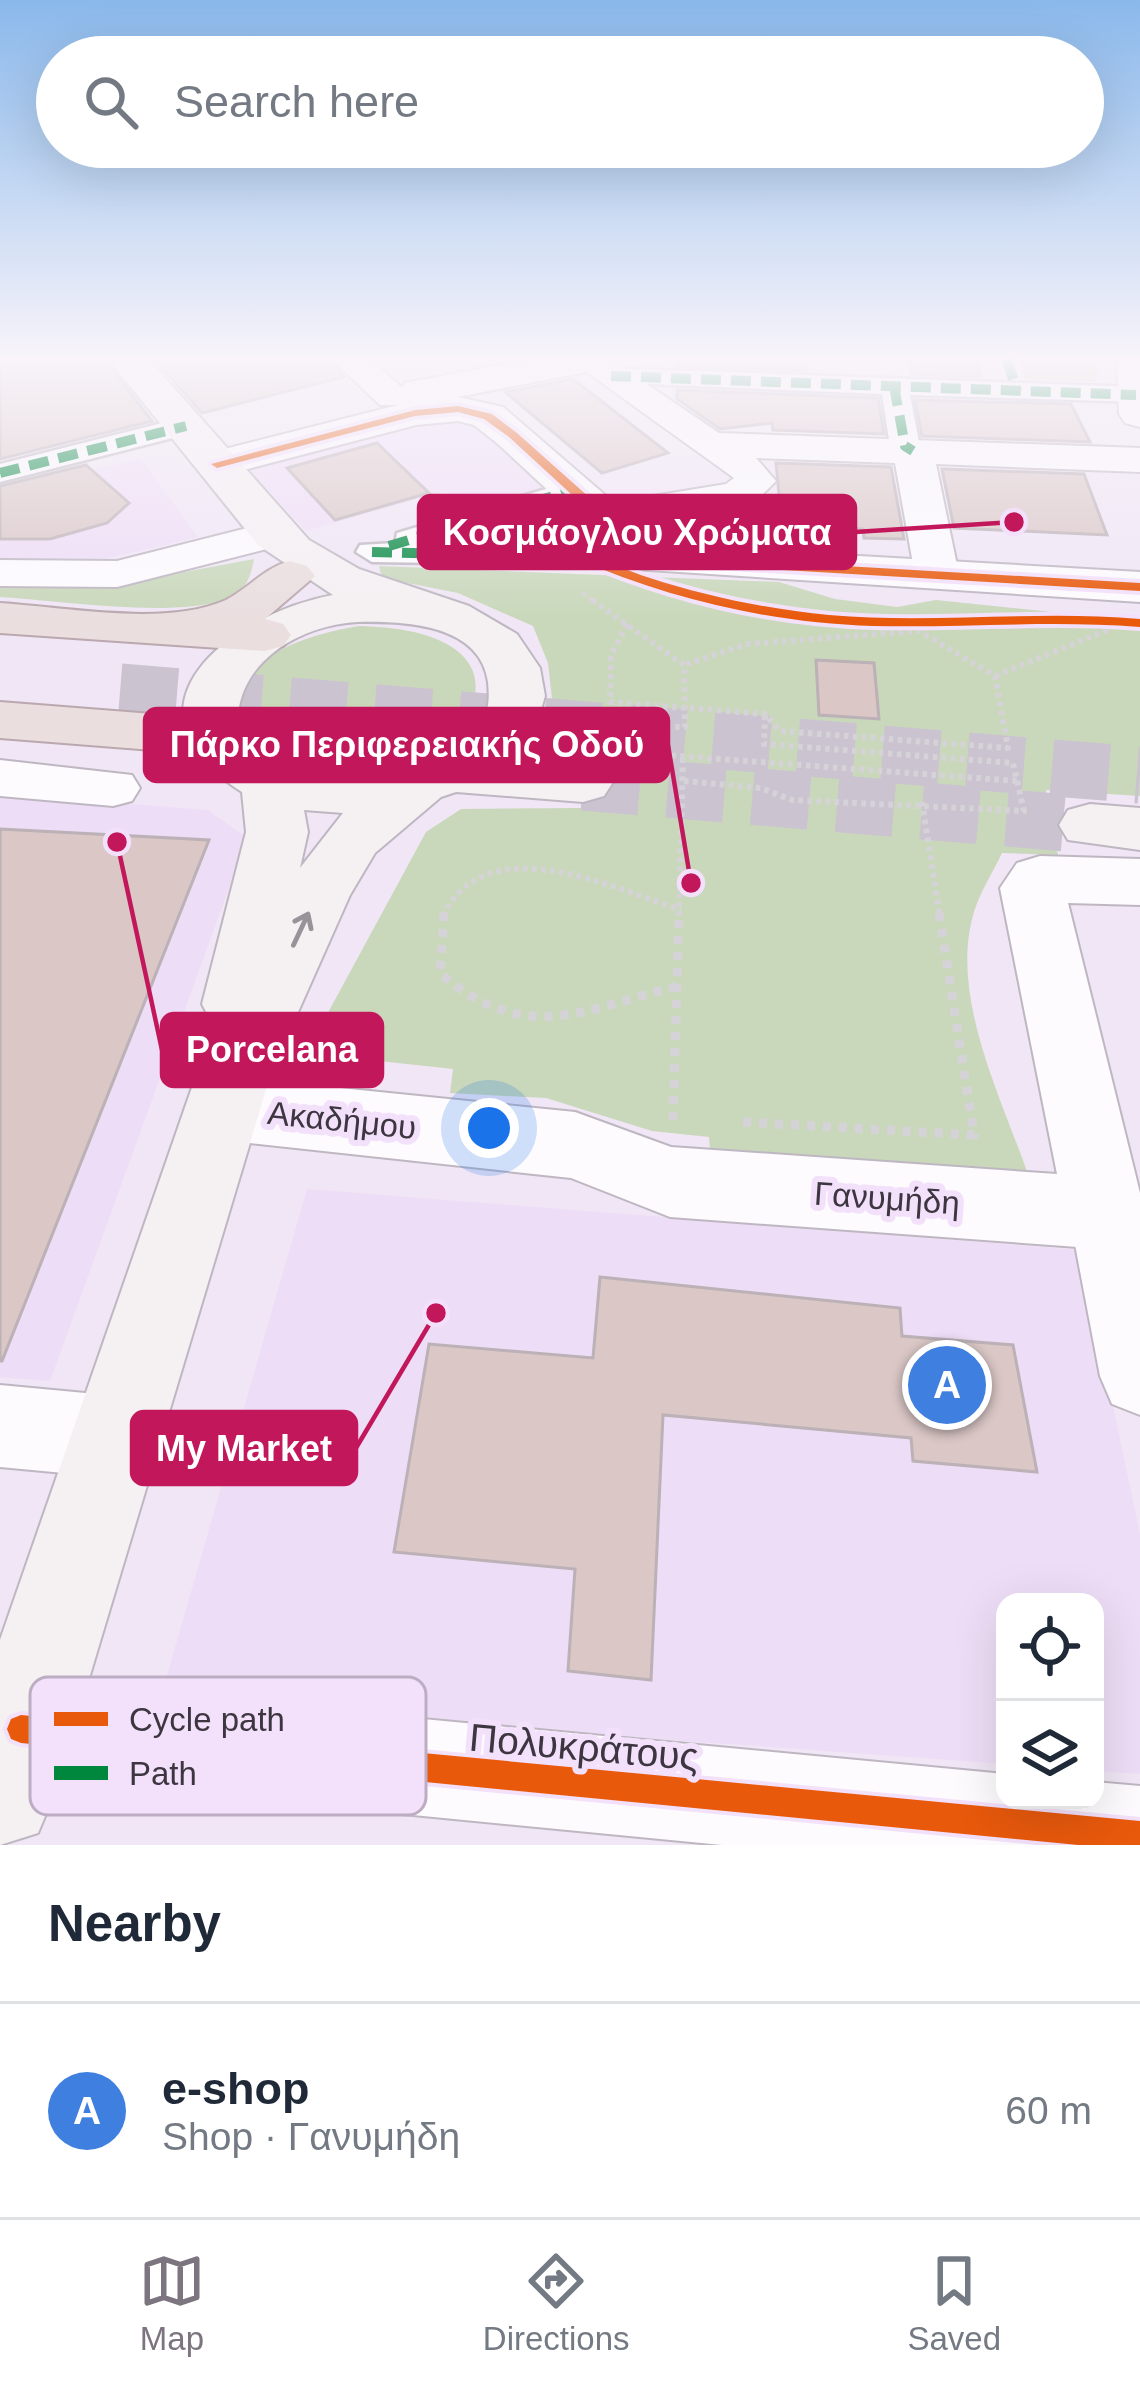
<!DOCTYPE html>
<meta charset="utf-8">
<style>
:root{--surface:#fff;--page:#f6f6f7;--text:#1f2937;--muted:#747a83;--line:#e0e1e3;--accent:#7c747f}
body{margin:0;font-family:Helvetica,sans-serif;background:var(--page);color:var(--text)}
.controls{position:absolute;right:36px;bottom:36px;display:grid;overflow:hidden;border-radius:24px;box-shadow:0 12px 48px #0002}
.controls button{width:108px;height:108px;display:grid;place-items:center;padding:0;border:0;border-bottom:3px solid var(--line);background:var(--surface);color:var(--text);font:60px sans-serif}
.you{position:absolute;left:489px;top:1128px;width:42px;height:42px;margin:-30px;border:9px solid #fff;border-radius:50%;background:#1a73e8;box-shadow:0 0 0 18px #1a73e833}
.badge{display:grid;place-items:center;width:78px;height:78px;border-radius:50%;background:var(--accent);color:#fff;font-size:39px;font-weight:700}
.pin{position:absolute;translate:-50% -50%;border:6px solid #fff;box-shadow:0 3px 12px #0006}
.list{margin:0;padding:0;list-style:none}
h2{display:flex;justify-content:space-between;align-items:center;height:156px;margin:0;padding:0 48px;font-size:51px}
h2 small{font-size:39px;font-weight:400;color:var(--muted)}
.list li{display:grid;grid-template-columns:78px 1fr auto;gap:36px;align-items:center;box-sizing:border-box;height:216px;padding:0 48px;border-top:3px solid var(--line)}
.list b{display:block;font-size:45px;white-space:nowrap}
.list p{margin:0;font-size:39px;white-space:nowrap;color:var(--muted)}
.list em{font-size:39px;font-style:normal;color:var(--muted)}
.icon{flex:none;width:66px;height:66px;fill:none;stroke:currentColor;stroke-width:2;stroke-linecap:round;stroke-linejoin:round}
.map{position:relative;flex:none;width:1140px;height:1845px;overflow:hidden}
.search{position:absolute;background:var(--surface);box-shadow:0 12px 48px #0002;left:36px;right:36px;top:36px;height:132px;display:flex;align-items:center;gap:30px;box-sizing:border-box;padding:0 42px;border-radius:66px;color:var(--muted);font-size:45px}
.sheet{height:372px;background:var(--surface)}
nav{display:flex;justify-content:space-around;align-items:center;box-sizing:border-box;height:168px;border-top:3px solid var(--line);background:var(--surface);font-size:33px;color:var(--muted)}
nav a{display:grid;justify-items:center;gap:6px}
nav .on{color:var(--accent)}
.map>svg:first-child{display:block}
.built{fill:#eeddf6}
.green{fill:#c9d8bb}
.building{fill:#dac7c6;stroke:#bbb1b6;stroke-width:3}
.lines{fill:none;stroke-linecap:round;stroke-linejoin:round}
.secondary-tunnel{stroke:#ccc3d1;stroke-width:57;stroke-dasharray:57 28;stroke-linecap:butt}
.trunk-tunnel{stroke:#ccc3d1;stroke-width:57;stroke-dasharray:57 28;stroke-linecap:butt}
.pedestrian-casing{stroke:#beb7c2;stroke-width:5}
.minor-casing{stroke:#beb7c2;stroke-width:4}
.tertiary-casing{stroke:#beb7c2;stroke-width:4}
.secondary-casing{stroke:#beb7c2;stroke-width:4}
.trunk-casing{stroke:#baa8ae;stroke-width:4}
.path-far2{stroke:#d6d3d8;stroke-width:4.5;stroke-dasharray:4.5 4.5;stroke-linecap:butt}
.path-far1{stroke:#d6d3d8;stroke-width:6;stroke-dasharray:4.5 4.5;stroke-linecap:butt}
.path{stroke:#d6d3d8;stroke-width:9;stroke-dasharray:8 8;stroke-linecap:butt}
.pedestrian{fill:#fdfbfe;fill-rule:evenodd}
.minor{fill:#fdfbfe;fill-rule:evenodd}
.tertiary{fill:#fdfbfe;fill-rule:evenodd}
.secondary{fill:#f5f0f2;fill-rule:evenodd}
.trunk{fill:#eadedf;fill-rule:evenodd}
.quiet{stroke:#00873e;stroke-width:10;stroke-dasharray:20 10;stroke-linecap:butt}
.cycleway-casing{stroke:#f3e0fb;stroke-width:8}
.cycleway{fill:#e8590c;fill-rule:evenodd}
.oneway{stroke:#999399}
.labels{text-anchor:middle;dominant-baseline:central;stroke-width:12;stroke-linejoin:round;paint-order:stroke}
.street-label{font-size:33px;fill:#3d3640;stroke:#f3e0fb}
.near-street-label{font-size:39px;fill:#3d3640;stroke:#f3e0fb}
.key{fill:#f3e0fb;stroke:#bcadc3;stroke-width:3}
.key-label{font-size:33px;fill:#3d3640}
.leader{fill:none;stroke:#c2185b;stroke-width:4.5}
.callout-dot{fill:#c2185b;stroke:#f3e0fb;stroke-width:4.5}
.callout{fill:#c2185b;stroke:#c2185b;stroke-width:4.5}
.callout-label{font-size:36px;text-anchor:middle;font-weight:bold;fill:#fff}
</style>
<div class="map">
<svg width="1140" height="1845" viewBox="0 0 1140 1845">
<rect width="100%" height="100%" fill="#f0e6f5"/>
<g class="built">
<polygon points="450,415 479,425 545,487 470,510 446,491 306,531 250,470 419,419"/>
<polygon points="141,459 198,537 89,563 0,558 0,490"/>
<polygon points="0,794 208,810 247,838 50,1381 0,1377"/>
<polygon points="307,1189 1080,1250 1140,1534 1140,1774 1095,1771 1095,1602 1005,1602 1005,1764 159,1703"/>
</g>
<g class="green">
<polygon points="1019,360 1098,360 1096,382 1025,379"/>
<path d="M254,559C251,575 247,589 231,597C185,620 55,600 0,597V583L98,588Z"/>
<path d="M379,566L779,582L835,599L897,607L936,600L1140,621V796L1046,790L1058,855L1002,853C993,872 980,892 974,912C948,998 1004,1102 1031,1183L711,1162L709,1137L652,1131L546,1098L450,1093L453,1069L315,1054L324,1020L426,832L461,809L581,808L599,747L556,735L548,663L533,626L458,593L382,578Z"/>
<path d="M359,626C593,631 427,834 279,757C260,747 242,732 241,709C237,652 317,633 359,626Z"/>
</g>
<g class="building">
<polygon points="0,360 105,360 152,421 0,459"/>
<polygon points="155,360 329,360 344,377 202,413"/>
<polygon points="679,360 805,360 806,371 678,366"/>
<polygon points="909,360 976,360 981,377 912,374"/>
<polygon points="573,379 668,453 602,473 505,392"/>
<polygon points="677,390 878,398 884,434 773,430 772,423 720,429 677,399"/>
<polygon points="915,400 1071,404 1090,442 922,436"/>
<polygon points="377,443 429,493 335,520 287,468"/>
<polygon points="776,463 891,467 904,539 864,538 863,529 782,526"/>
<polygon points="86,465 129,503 107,523 50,539 0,539 0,486"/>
<polygon points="942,469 1084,474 1107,535 954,528"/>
<polygon points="816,660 874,663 879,719 819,715"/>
<polygon points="0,829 209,840 2,1361 0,1361"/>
<polygon points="600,1277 900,1308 902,1336 1013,1345 1037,1472 913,1461 911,1438 663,1415 651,1680 568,1671 575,1569 394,1552 429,1344 593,1358"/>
</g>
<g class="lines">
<polyline class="secondary-tunnel" points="583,782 1090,825"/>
<polyline class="trunk-tunnel" points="120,692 1140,775"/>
<g class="pedestrian-casing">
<g id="pedestrian">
<polygon points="611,368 1136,387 1140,402 910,395 919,442 928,451 913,460 890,446 882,394 601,382 601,370"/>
<polygon points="186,417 200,426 196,432 0,482 0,464"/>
<polygon points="573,481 584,483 588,490 584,497 431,544 650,549 662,552 667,559 662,566 372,562 356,552 360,545 395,543 397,533"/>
</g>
</g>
<g class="minor-casing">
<g id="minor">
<polygon points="333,360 372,360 412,397 406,405 380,405"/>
<polygon points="570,360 611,360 719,433 1140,448 1140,472 936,464 959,575 953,585 921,585 915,575 895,463 756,458 776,481 753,504 601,529 586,525 580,516 586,507 726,484 734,478"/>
<polygon points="271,522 286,526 293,535 286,544 117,587 0,586 0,560 117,561"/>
<polygon points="0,760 132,775 140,788 132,801 113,806 0,796"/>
<polygon points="1105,1180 1131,1190 1140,1210 1140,1415 1112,1404 1100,1376 1069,1213 1079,1190"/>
<polygon points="0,1385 117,1396 146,1408 158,1437 146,1466 117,1478 0,1467"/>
<polygon points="21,1681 1005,1774 1005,1800 1095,1800 1095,1782 1140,1786 1140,1845 722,1845 21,1777 0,1768 0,1690"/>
</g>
</g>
<g class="tertiary-casing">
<g id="tertiary">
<polygon points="525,360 606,360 586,372 458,397 503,407 663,545 1140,572 1140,602 633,569 498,444 474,425 458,421 416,425 217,477 201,473 195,464 201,455 410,402 399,392 405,383"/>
<polygon points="1117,360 1140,360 1140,427 1125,423 1119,414"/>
<polygon points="1040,856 1140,859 1140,905 1068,903 1140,1193 1140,1224 1133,1238 1105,1249 670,1217 571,1178 222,1140 196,1130 185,1108 196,1086 222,1076 575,1112 671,1147 1057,1174 1000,888 1017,863"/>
</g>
</g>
<g class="secondary-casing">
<g id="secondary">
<path d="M109,360H149L309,540L359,569L469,606L517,634L540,668L545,696L538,720L511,757L604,768L613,782L604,796L583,802L456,792L441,797L375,853L350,895L271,1073L54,1795L38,1833L0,1845V1640L197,1073L220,1026L212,1023L202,1004L246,832L242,792C108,708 231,614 333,595L258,545ZM358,622C404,621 480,624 488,682C489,694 490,707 483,718C438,789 269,800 238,714C244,657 304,625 358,622ZM304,810L343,813L300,868L308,832Z"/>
<polygon points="1090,804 1140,808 1140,850 1068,840 1059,825 1068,810"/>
</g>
</g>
<g class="trunk-casing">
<g id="trunk">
<path d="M290,561L307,566L315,576L265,619L283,624L291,635L283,646L265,651L0,633V603C65,607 166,627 226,600C249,588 264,568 290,561Z"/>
<polygon points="0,702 216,719 236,724 245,737 236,750 216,755 0,738"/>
</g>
</g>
<polyline class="path-far2" points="582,593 596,603"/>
<g class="path-far1">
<polyline points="592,600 684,665 685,727 654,727 652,754 1017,781"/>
<polyline points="627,624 611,656 610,702 765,714 780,731 1008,748 995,676 919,631 747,644 684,665"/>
<polyline points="995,676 1110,629"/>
<polyline points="684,781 761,788 792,800 1024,811 1013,763 764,744 765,714"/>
<polyline points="922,802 940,916"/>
<path d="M443,916C486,825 615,889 681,910"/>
<polyline points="679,916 683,757"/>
</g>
<g class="path">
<path d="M444,913L440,973C525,1046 582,1010 678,986"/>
<polyline points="673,1120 679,913"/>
<polyline points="743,1122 974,1135 939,913"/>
</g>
<use href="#pedestrian" class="pedestrian"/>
<use href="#minor" class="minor"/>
<use href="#tertiary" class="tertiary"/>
<use href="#secondary" class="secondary"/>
<use href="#trunk" class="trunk"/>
<g class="quiet">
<polyline points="1007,360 1017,391"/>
<polyline points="611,376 1136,395"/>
<polyline points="894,386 905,446 913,451"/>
<polyline points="0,473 186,426"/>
<polyline points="389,546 573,490"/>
<polyline points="372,552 590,557"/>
</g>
<g class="cycleway-casing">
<g id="cycleway">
<polygon points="458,406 492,414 517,433 654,555 1140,583 1140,591 645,562 509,437 484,419 458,412 415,416 217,468 211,464 415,410"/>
<path d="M582,552C605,560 627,571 650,578C708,597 769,609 829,615C933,624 1036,610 1140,619V627C1051,620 962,628 873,626C771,623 670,599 577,559V553Z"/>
<polygon points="21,1715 1140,1821 1140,1845 1078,1845 21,1743 11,1739 7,1729 11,1719"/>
</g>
</g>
<use href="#cycleway" class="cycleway"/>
</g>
<defs><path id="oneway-shaft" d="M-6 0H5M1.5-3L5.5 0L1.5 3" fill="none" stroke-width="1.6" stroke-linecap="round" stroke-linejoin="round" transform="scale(3)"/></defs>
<use class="oneway" href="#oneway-shaft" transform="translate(301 929) rotate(-65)"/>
<linearGradient id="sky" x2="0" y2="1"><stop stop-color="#8ab8eb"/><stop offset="0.58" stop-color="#f8f4fa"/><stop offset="1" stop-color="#f8f4fa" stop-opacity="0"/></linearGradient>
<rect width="1140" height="618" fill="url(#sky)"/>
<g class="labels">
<g class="street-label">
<text transform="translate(342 1120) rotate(6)">Ακαδήμου</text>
<text transform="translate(887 1198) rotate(4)">Γανυμήδη</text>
</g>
<g class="near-street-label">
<text transform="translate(584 1747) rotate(5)">Πολυκράτους</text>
</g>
</g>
<rect x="30" y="1677" width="396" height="138" rx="18" class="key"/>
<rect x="54" y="1712" width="54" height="14" fill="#e8590c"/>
<rect x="54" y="1766" width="54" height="14" fill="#00873e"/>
<g class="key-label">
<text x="129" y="1731">Cycle path</text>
<text x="129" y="1785">Path</text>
</g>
<path class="leader" d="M1014 522L855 532M691 883L668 745M117 842L162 1050M436 1313L356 1448"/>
<g class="callout-dot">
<circle cx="1014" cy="522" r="12"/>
<circle cx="691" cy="883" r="12"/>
<circle cx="117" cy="842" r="12"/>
<circle cx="436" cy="1313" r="12"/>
</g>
<g class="callout">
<rect x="419" y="496" width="436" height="72" rx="12"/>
<rect x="145" y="709" width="523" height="72" rx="12"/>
<rect x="162" y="1014" width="220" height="72" rx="12"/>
<rect x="132" y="1412" width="224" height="72" rx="12"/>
</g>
<g class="callout-label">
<text x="637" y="545">Κοσμάογλου Χρώματα</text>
<text x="407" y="757">Πάρκο Περιφερειακής Οδού</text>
<text x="272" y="1062">Porcelana</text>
<text x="244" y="1461">Μy Μarket</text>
</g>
</svg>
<div class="controls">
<button><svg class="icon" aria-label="locate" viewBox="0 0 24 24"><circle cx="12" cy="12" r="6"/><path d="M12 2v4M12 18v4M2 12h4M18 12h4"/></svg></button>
<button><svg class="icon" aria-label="layers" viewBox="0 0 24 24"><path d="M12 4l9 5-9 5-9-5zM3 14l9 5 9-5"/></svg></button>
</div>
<div class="you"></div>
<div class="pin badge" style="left:947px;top:1385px;background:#3f7fe0">A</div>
<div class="search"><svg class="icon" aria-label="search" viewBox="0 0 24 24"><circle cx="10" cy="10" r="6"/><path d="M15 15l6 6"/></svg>Search here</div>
</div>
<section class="sheet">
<h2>Nearby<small></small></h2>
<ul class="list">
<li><span class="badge" style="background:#3f7fe0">A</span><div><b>e-shop</b><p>Shop · Γανυμήδη</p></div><em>60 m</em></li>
</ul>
</section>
<nav>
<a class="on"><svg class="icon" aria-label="map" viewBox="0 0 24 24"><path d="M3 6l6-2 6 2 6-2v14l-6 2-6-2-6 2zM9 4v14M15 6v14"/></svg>Map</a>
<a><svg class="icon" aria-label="directions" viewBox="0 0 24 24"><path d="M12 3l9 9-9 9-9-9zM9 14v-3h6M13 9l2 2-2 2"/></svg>Directions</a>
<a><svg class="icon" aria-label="saved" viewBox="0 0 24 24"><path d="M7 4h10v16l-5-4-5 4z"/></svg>Saved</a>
</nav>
